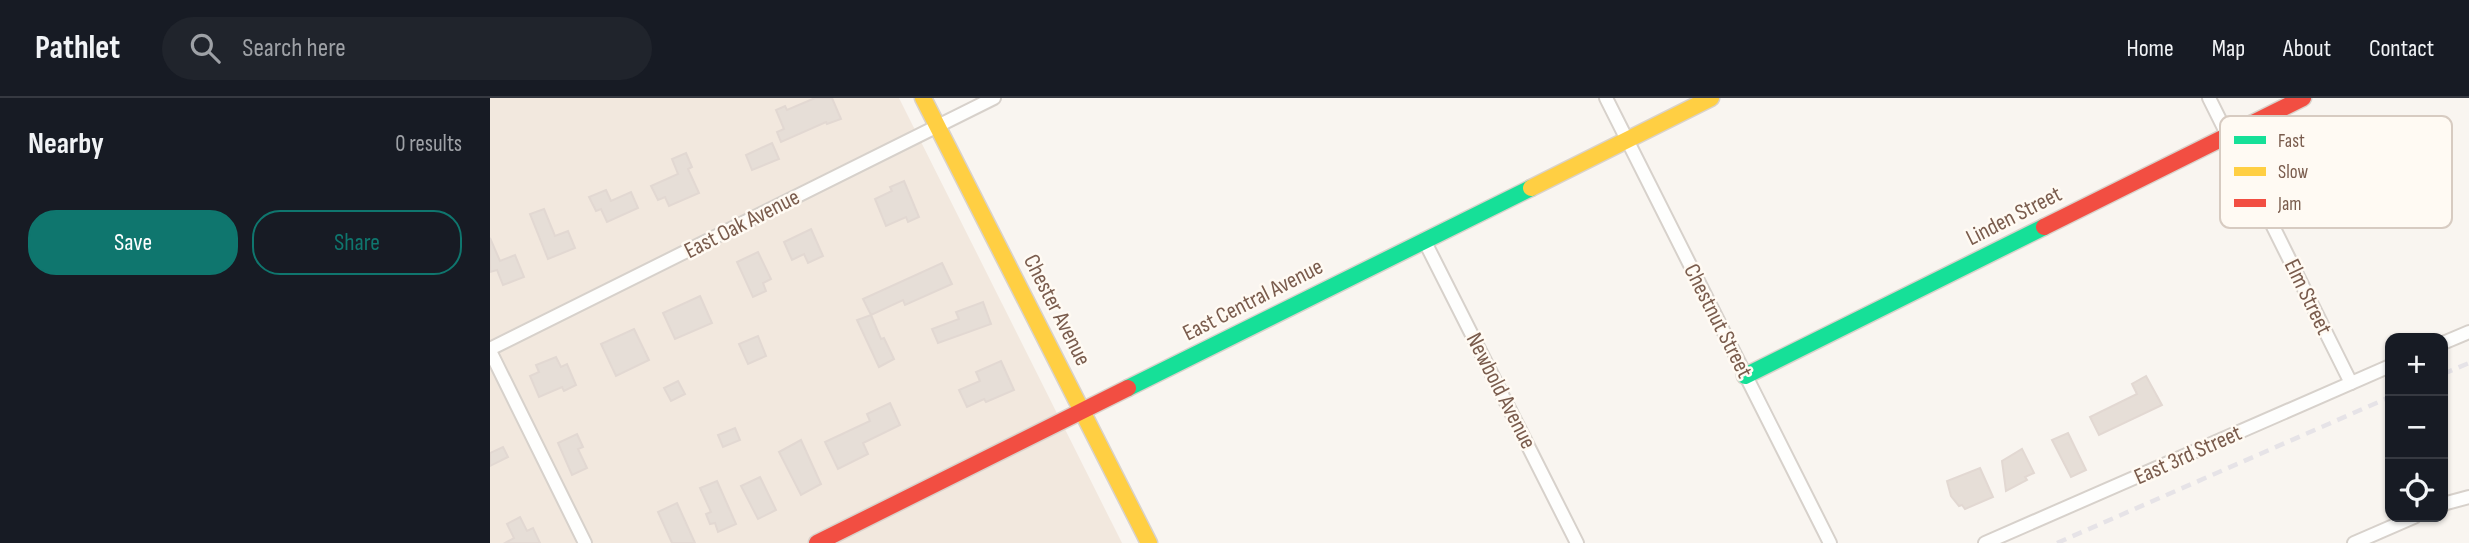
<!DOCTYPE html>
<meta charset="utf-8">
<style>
:root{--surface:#171b24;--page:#20242c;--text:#f1f3f6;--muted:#9ea1a6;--line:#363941;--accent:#0f766e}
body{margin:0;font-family:"Sofia Sans Condensed",sans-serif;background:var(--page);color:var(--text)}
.controls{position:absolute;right:21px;bottom:21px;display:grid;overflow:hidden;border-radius:14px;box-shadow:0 2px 5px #0004}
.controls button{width:63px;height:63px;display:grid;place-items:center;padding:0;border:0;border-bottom:2px solid var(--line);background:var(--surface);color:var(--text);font:35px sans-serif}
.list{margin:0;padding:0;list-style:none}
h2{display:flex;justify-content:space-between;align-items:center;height:91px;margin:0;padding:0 28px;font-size:30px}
h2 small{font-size:23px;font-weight:400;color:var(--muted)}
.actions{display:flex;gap:14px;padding:21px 28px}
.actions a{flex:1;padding:16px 0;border:2px solid var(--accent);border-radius:28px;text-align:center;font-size:24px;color:var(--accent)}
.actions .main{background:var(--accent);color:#fff}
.icon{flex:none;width:38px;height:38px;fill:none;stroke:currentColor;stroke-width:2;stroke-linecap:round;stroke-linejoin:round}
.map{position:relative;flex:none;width:1979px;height:445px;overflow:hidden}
header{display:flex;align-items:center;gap:42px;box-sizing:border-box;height:98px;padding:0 35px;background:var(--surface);border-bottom:2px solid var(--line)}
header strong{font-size:33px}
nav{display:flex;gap:38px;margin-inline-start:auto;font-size:24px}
.search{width:490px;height:63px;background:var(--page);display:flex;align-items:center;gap:18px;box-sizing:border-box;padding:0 24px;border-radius:38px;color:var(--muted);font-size:26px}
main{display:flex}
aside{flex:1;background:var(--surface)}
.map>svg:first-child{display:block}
.residential{fill:#f2e8de}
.building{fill:#e6ded7;stroke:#e2d8d2;stroke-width:2}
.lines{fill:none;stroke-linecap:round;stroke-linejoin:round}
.street-casing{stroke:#d7d1cb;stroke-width:16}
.fast-casing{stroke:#d9d2cb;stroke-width:19}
.slow-casing{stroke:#d9d2cb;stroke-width:19}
.jam-casing{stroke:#d9d2cb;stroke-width:19}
.street{stroke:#fefefd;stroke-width:12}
.fast{stroke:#16e098;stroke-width:16}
.slow{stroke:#ffcf43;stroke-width:16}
.jam{stroke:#f24e42;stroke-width:16}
.rail{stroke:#e6e3e7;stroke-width:4.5;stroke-dasharray:10 7;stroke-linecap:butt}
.labels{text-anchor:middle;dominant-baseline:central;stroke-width:5;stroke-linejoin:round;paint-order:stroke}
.street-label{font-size:23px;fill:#7a5c4d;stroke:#fffaf3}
.key{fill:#fffaf3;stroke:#d7cbc1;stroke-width:2}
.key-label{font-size:19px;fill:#7a5c4d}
</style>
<header>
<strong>Pathlet</strong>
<div class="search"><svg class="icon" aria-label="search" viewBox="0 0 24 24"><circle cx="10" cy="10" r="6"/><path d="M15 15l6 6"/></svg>Search here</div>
<nav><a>Home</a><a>Map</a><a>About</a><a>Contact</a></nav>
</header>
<main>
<aside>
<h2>Nearby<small>0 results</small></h2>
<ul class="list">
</ul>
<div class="actions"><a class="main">Save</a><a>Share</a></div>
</aside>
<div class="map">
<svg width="1979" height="445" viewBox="0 0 1979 445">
<rect width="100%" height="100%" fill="#f9f5f0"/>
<polygon class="residential" points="0,0 409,0 632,445 0,445"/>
<g class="building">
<polygon points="325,0 342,0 351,21 337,26 336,24 291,44 287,34 294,31 286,12 295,8 297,12"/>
<polygon points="282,45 289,61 262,72 256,57"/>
<polygon points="196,55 202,69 198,71 209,95 179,108 175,99 168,102 161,88 188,76 182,61"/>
<polygon points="414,83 429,119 418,124 416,119 396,128 385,101 402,93 400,89"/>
<polygon points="116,92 121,103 141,94 148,110 117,124 111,111 106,113 99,99"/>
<polygon points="54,111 65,138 78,133 85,150 58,161 40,116"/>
<polygon points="321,131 333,158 318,165 314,156 302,162 294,144"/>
<polygon points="0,140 10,163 25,157 34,179 13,187 7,172 0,174"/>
<polygon points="268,154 281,181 273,185 276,193 263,199 247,164"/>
<polygon points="452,165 462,186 415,207 413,202 381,217 373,201"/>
<polygon points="210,198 222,225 185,241 173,215"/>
<polygon points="493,204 501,226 448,245 442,231 469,221 466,214"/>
<polygon points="381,217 391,241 394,240 404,261 389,269 367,222"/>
<polygon points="144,231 159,262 126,278 111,246"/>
<polygon points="268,238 276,258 258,266 249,246"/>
<polygon points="66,259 71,269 77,266 86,287 74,293 72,289 49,299 40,278 49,274 46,267"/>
<polygon points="511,263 524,292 496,304 494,301 477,309 469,292 490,283 486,274"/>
<polygon points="1656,278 1672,307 1609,337 1600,319 1647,296 1642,286"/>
<polygon points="188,283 195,296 181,303 174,290"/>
<polygon points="400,305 410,327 373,345 378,356 348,371 335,344 380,323 377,316"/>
<polygon points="245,330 250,342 233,349 228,337"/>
<polygon points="1578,335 1596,372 1581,379 1562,342"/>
<polygon points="87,336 93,349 88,351 97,370 82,377 68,345"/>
<polygon points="311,342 331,386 311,397 289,354"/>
<polygon points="13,349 18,359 0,368 0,355"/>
<polygon points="1532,351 1544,375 1535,379 1537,382 1516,393 1512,363"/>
<polygon points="1490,370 1503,399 1475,411 1472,407 1469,408 1461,398 1457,383"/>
<polygon points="270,379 286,412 268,421 251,388"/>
<polygon points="227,383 246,426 228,434 225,425 220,426 216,416 221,414 210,390"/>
<polygon points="187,405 205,445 182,445 168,414"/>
<polygon points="30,419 37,433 43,430 50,445 15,445 24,440 17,426"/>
</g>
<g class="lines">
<g class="street-casing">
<g id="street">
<polyline points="1116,0 1340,445"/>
<polyline points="1719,0 1861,285"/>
<polyline points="934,142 1087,445"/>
<polyline points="1953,245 1979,234"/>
<polyline points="0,251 504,0"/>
<polyline points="0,253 95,445"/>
<polyline points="1953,406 1979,399"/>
<polyline points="1495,445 1900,268"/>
<polyline points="1864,445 1924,419"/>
</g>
</g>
<g class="fast-casing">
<g id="fast">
<polyline points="1255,278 1554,129"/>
<polyline points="638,290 1041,90"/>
</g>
</g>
<g class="slow-casing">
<g id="slow">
<polyline points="433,0 659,445"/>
<polyline points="1041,90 1221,0"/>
</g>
</g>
<g class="jam-casing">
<g id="jam">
<polyline points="1554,129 1813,0"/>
<polyline points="327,445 638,290"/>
</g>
</g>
<use href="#street" class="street"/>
<use href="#fast" class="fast"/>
<use href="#slow" class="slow"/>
<use href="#jam" class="jam"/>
<g class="rail">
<polyline points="1953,276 1979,265"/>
<polyline points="1567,445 1900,299"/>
</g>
</g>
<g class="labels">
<g class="street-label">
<text transform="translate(1524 118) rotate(-27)">Linden Street</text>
<text transform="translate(252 126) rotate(-27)">East Oak Avenue</text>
<text transform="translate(1818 199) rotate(64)">Elm Street</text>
<text transform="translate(763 202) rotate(-27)">East Central Avenue</text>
<text transform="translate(567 212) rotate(63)">Chester Avenue</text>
<text transform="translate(1228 223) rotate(63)">Chestnut Street</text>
<text transform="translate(1011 293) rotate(63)">Newbold Avenue</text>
<text transform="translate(1698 357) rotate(-24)">East 3rd Street</text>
</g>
</g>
<rect x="1730" y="18" width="232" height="112" rx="10" class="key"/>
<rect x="1744" y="38" width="32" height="8" fill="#16e098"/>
<rect x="1744" y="69" width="32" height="9" fill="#ffcf43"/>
<rect x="1744" y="101" width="32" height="8" fill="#f24e42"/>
<g class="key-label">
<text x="1788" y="49">Fast</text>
<text x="1788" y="80">Slow</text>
<text x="1788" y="112">Jam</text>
</g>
</svg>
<div class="controls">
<button>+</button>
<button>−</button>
<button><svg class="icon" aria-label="locate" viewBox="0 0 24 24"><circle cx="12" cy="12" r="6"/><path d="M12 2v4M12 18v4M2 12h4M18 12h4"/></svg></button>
</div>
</div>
</main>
